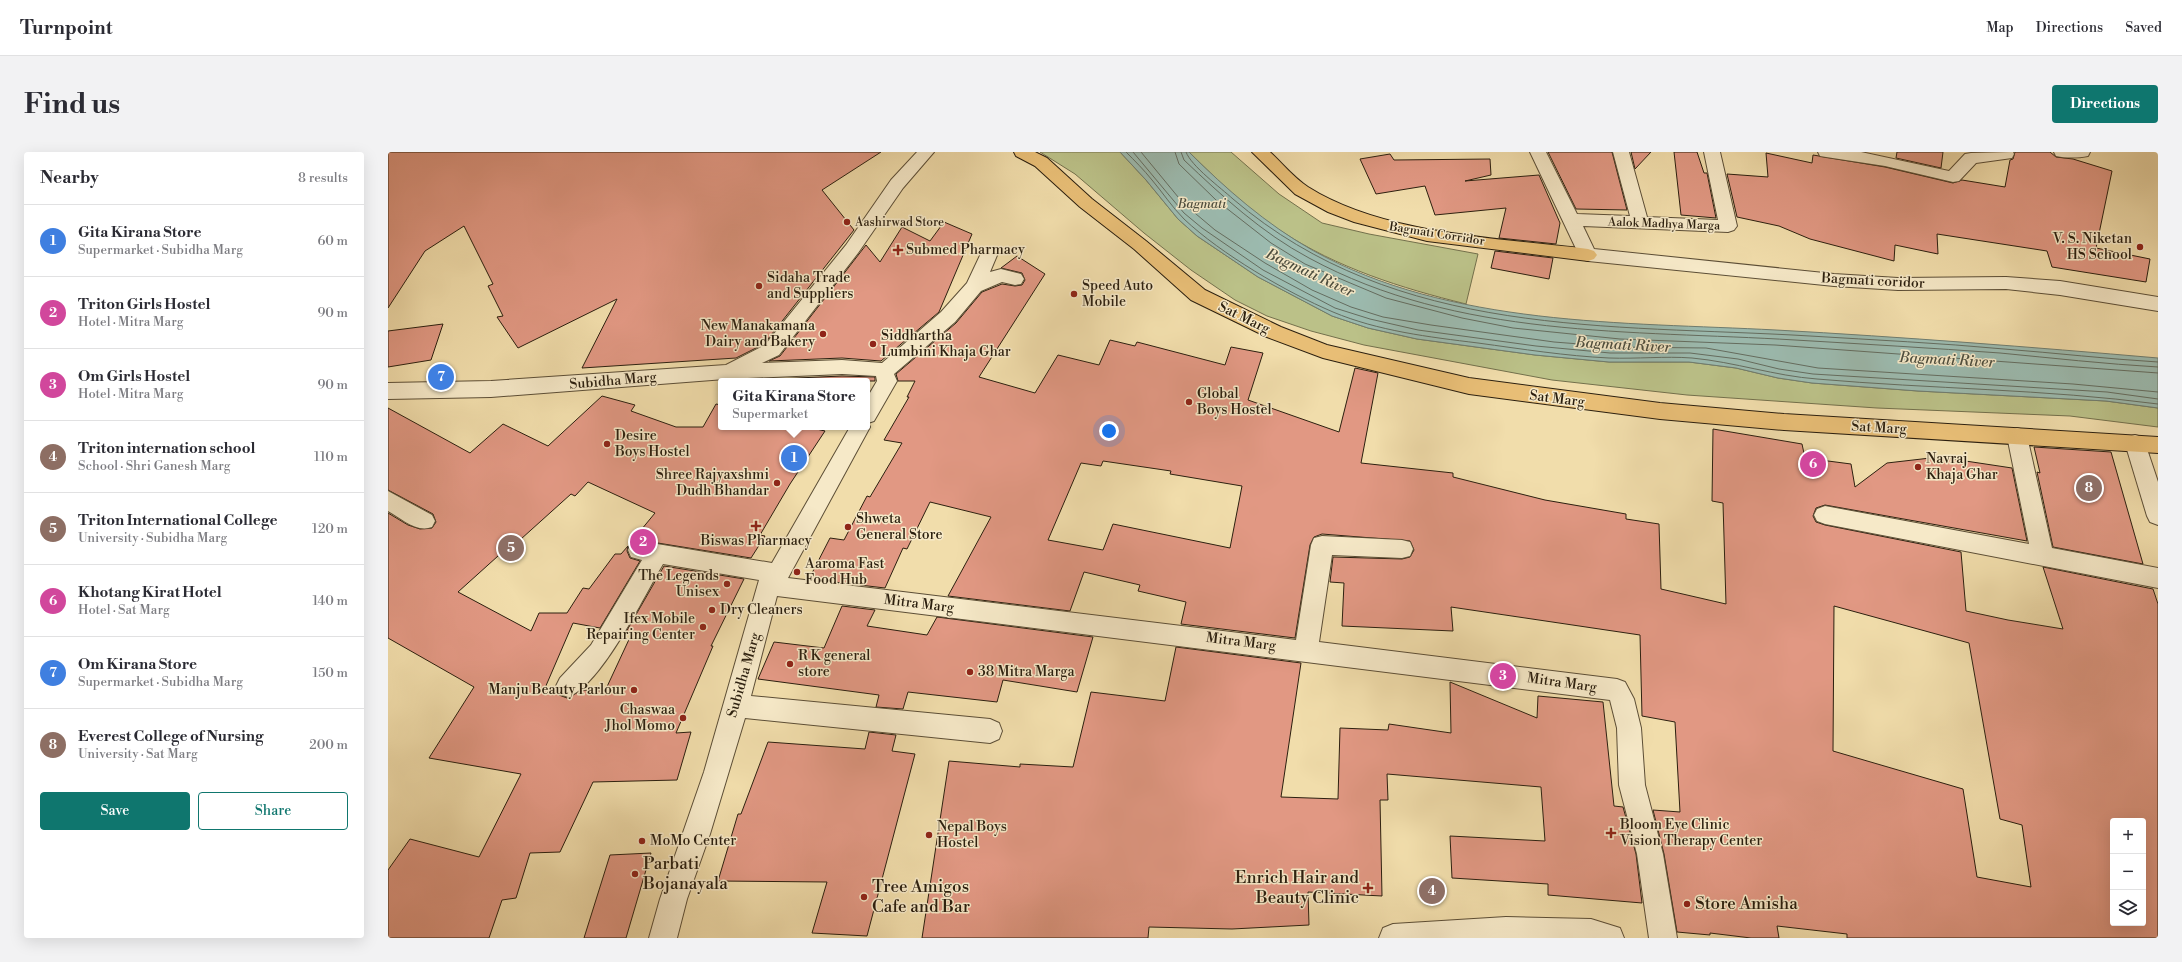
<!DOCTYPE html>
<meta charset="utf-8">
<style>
:root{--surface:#fff;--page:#f2f2f3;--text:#2b2b33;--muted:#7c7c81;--line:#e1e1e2;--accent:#0f766e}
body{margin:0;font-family:"Libre Bodoni",serif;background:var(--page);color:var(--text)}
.controls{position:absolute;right:12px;bottom:12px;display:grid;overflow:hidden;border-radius:4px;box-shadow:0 4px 16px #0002}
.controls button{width:36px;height:36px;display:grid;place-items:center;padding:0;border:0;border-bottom:1px solid var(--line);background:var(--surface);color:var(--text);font:20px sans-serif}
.you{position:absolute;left:721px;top:279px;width:14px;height:14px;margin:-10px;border:3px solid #fff;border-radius:50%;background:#1a73e8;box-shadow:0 0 0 6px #1a73e833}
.badge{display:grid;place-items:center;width:26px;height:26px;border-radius:50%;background:var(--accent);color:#fff;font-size:13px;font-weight:700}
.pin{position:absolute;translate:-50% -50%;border:2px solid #fff;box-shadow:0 1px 4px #0006}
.popup{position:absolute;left:330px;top:226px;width:152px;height:52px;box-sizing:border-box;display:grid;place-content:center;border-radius:4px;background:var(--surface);filter:drop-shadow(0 1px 3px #0005);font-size:13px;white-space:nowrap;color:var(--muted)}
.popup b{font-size:15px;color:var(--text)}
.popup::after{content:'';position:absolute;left:50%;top:100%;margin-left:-8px;border:8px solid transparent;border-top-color:var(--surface)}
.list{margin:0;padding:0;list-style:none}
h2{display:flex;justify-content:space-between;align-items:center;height:52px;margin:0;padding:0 16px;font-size:17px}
h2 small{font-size:13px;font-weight:400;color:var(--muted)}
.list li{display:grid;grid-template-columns:26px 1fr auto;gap:12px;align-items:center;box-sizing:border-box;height:72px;padding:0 16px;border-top:1px solid var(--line)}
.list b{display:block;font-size:15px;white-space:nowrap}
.list p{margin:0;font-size:13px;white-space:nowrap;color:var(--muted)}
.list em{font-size:13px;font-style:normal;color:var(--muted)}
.actions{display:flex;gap:8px;padding:12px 16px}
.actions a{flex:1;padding:9px 0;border:1px solid var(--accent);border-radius:4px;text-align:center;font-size:14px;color:var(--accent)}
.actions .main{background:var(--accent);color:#fff}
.icon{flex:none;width:22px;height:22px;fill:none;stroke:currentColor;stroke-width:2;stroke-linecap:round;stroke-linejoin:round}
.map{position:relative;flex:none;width:1770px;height:786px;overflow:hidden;border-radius:4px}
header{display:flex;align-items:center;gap:24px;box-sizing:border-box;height:56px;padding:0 20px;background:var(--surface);border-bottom:1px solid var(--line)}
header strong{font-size:19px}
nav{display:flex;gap:22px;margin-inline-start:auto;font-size:14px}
.intro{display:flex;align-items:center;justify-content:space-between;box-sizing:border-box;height:96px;padding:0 24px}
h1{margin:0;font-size:28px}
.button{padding:10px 18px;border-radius:4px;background:var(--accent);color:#fff;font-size:14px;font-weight:700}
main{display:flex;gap:24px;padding:0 24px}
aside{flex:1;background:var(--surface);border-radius:4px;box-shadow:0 4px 16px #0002}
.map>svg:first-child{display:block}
.green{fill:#bbc188;stroke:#73704c}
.water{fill:#9cbbb0;stroke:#6f7d70}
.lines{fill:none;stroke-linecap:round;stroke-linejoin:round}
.shore{stroke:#646d60;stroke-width:1}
.building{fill:#e19883;stroke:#2b1f0f;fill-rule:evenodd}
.minor-casing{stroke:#5c4e36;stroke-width:2}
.major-casing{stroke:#2b1f0f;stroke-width:2}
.minor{fill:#f6e9c8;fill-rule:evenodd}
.major{fill:#e8be76;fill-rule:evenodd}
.poi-dot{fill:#8f2418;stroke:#f6e9c8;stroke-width:1.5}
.labels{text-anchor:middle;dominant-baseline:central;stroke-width:3;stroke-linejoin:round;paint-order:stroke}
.far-poi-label{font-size:12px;fill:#2b1f0f;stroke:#f6e9c8;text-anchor:start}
.far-street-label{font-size:12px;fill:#2b1f0f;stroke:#f6e9c8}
.far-water-label{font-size:13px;font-style:italic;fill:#4d4e3f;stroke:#f6e9c8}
.poi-label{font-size:14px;fill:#2b1f0f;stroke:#f6e9c8;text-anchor:start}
.street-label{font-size:14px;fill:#2b1f0f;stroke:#f6e9c8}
.water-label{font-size:15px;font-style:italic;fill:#4d4e3f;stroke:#f6e9c8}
.near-poi-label{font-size:17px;fill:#2b1f0f;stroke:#f6e9c8;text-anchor:start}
</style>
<header>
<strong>Turnpoint</strong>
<nav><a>Map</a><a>Directions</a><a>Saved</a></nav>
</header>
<div class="intro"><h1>Find us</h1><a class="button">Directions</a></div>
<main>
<aside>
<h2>Nearby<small>8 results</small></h2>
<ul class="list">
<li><span class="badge" style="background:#3f7fe0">1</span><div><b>Gita Kirana Store</b><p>Supermarket · Subidha Marg</p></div><em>60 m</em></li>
<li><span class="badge" style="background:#d1479c">2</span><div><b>Triton Girls Hostel</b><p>Hotel · Mitra Marg</p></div><em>90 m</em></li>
<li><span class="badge" style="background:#d1479c">3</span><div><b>Om Girls Hostel</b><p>Hotel · Mitra Marg</p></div><em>90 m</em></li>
<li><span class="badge" style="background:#8d6e63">4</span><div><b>Triton internation school</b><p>School · Shri Ganesh Marg</p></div><em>110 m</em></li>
<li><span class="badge" style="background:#8d6e63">5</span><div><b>Triton International College</b><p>University · Subidha Marg</p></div><em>120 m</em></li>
<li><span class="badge" style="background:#d1479c">6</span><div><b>Khotang Kirat Hotel</b><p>Hotel · Sat Marg</p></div><em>140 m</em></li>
<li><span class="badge" style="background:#3f7fe0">7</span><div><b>Om Kirana Store</b><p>Supermarket · Subidha Marg</p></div><em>150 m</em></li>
<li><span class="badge" style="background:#8d6e63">8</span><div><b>Everest College of Nursing</b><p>University · Sat Marg</p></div><em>200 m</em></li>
</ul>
<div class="actions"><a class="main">Save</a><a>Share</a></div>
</aside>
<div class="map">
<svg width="1770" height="786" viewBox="0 0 1770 786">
<rect width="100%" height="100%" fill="#f1ddab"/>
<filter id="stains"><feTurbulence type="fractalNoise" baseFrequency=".005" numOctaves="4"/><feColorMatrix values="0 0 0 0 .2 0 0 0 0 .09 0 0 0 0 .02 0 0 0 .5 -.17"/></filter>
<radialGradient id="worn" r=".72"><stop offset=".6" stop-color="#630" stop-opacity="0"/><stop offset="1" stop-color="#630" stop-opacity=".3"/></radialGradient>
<g class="green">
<polygon points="652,0 732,0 758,28 790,67 809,84 870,125 944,164 980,176 1029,187 1147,203 1221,210 1301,210 1348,216 1390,226 1424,231 1530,239 1718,249 1770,256 1770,275 1682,264 1489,256 1299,243 1164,228 976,193 923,179 879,164 847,148 803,118 756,81 687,22"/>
<path d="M801,0H843L891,42L934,71L981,82L1090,102L1078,152C1013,136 949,116 893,79C859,57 829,28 801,0Z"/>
</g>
<path class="water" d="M732,0H801C838,37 878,72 924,98C1062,175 1236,170 1388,178C1515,185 1643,195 1770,206V256L1718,249L1530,239L1424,231L1390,226L1348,216L1301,210H1221L1147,203L1029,187L980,176L944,164L870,125L809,84L790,67L758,28Z"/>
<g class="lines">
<g class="shore">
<path d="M738,0C747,9 756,18 764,28C775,41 784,55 796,67C833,102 898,140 945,160C990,179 1041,185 1090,191C1134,197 1178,204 1221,206C1249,207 1277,204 1304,206C1347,210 1387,224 1429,227C1543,237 1657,237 1770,252"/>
<polyline points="745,0 796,61 814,76 875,118 947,156 982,167 1030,178 1148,194 1222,201 1302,201 1350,207 1391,217 1425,222 1719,240 1770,247"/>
<polyline points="753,0 795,51 827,78 877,111 924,138 963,155 995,165 1043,173 1166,190 1230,195 1318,196 1430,216 1685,232 1770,240"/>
<polyline points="787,0 791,12 828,48 883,91 917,112 998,146 1074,166 1125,176 1232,187 1387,193 1770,221"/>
<path d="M793,0L796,8C834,44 874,81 921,106C1070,187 1243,178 1407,188C1475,192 1543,196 1612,201C1664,206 1717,212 1770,215"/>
<path d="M798,0C803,14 833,36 845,47C1009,187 1220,172 1422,184C1487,188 1552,191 1616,197C1668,201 1719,207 1770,210"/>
</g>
</g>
<g class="building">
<polygon points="0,0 493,0 434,38 466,78 376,192 348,206 194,216 229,147 130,196 109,165 115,164 100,134 105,132 76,74 37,99 0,156"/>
<polygon points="1160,0 1224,0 1239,58 1188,57"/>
<polygon points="1243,0 1263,0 1247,17"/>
<polygon points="1286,0 1309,0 1316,21 1319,21 1328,66 1293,63"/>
<polygon points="1509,0 1555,0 1553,16 1508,6"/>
<polygon points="1627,0 1662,0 1668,5 1685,7 1724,19 1708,96 1762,107 1758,130 1664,115 1659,99 1549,82 1550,102 1507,93 1506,109 1422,87 1391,74 1349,65 1339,22 1380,25 1378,1 1424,11 1425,3 1497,15 1565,31 1574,28 1617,35 1622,8 1625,7"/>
<polygon points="1002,2 1006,8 1102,7 1103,23 1077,29 1151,23 1172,71 1168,92 1111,86 1118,56 1047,63 1037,34 988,42 972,7"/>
<polygon points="556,70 584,82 551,160 493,209 454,206 381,209 392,204 478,93 492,110 514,75 542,89"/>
<polygon points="1107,99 1165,106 1161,127 1103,116"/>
<path d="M629,104L657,122L591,225L647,241L670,203L711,213L722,188L747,194L749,190L837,213L843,195L875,201L860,248L951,280L967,216L990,221L973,311L1065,321V325L1157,348L1238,362V367L1271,372L1273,437L1338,452L1335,351L1324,349L1325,277L1414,292L1417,306L1463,312L1467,335L1499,311L1551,305L1624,316L1639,389L1437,353L1428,356L1425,364L1428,370L1437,373L1573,400L1578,459L1620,468L1675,477L1655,415L1765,437L1770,452V786H1459V782L1389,774L1391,786H1363L1322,781V783L1289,780L1276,702L1265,658L1292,660L1287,570L1254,564L1252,483L1063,455L1065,479L954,474L956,431L942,430L945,405L1014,407L1022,405L1026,398L1022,389L934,382L926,385L922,393L907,486L793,472L798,450L750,439L752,433L696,420L682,459L560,444L603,365L542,350L519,397L515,396L497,436L421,427L442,386L456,388L479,344L482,345L514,291L496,288L521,245H519L527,229H510L508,222L568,171L594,140L614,132L627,134L634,133L637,128L634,121L613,116ZM715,309L783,319L782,322L854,334L842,396L725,372L715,398L660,388L693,311L713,314ZM1446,454L1581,491L1612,667L1634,673L1643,735L1589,725L1575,637L1445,599ZM1725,669H1755V771H1725Z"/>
<polygon points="55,172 43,208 0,215 0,179"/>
<polygon points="454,224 487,225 487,229 342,229"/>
<polygon points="214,244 247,253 243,259 288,275 315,275 328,252 333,253 333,275 420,275 437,279 402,332 372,383 377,384 363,406 251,388 244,389 267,361 200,330 187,344 183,342 123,396 120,395 70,440 143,479 151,461 179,461 195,436 201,437 227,402 233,402 240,394 239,399 242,406 252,409 212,476 185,471 157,536 168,537 171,543 179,546 194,538 217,539 244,481 238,480 276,414 356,427 323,494 325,494 288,581 303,580 289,628 205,630 172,700 142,701 128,746 114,748 101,786 0,786 0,718 22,687 91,705 133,622 41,606 86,535 0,486 0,361 20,373 32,377 44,376 48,370 45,362 0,338 0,256 82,301 115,272 160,294"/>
<polygon points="1646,295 1723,300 1755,412 1665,395 1649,320 1652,321"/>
<polygon points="454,454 487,458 479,474 539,483 549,465 705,485 689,540 615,528 609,550 520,540 515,557 488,555 491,543 370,527 386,490 436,496"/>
<polygon points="788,495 913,511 893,645 950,647 952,576 1000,578 1001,572 1063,581 1062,530 1149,566 1150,544 1215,550 1226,654 1235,655 1248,702 1254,751 1160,743 1160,732 1064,726 1062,684 1157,689 1153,635 999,622 1000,648 992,648 994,744 920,740 921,773 844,777 761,775 760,786 534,786 561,609 632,615 632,612 685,615 703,540 777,549"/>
<polygon points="481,580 508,583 504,599 527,602 479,784 424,781 439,730 330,729 350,662 353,662 380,590 477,597"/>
<polygon points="263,701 238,786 196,786 222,703"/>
</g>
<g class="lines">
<g class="minor-casing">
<g id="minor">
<path d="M529,0H546L515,36L470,101L391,203L374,211L454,208L494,211L553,160L579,131L595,97L601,95L607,97L610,101L602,120L613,117L633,122L636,127L633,132L627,133L614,130L593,139L567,170L506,222L509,229L486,269L480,271L482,275L400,426L908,488L923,393L926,386L934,384L1014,388L1022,390L1025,397L1022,404L1014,406L944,403L931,490L1229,527L1237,530L1246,547L1253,576L1257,633L1275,702L1289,786H1261L1249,702L1231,633L1229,576L1222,548L389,444L363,544L602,567L611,571L614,579L611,587L602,591L357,566L322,682L299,747L289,786H261L272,747L316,620L371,428L275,412C256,444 214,532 180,545L172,542L168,534L172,526L203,493L254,408L243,405L240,398L243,391L251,389L384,411L462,275H479V246L489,229L488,224L454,222L337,227L103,245L0,247V231L103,229L338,213L377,193L458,93L503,28Z"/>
<polygon points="1142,0 1158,0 1189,62 1242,64 1225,0 1241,0 1259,65 1330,68 1316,0 1332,0 1349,74 1346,78 1340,80 1195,74 1206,97 1446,122 1510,126 1618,125 1672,129 1770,145 1770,159 1672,143 1618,137 1510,138 1446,134 1200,109 1194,107 1191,103"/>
<polygon points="1430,0 1473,0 1561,19 1577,2 1583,1 1625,0 1626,2 1624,6 1588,11 1571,29 1565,30 1497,14 1438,5 1432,4"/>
<path d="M1666,0H1702L1700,4C1690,6 1678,6 1668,4Z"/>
<polygon points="1629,276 1636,278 1639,284 1664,396 1770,416 1770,436 1437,372 1429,369 1426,363 1429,357 1437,354 1641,392 1619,284 1622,278"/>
<polygon points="1747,283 1754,285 1757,291 1770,330 1770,373 1762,370 1759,364 1737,291 1740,285"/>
<path d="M0,339L44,363L47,369L44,375C28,381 13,366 0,359Z"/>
<polygon points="1118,765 1203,767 1232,776 1236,786 991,786 995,776 1005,772"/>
</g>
</g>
<g class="major-casing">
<g id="major">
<polygon points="626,0 647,0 659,6 704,47 758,89 817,138 893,175 939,193 1081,226 1272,251 1396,262 1770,285 1770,301 1396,278 1272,267 1081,242 935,206 879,185 803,148 746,97 692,55 647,14 628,4"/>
<path d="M864,0H882C894,11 906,26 920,35C996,83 1112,86 1200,97L1206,99L1209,103L1206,107L1200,109L1039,89L966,70L940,60L907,42Z"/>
</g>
</g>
<use href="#minor" class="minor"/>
<use href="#major" class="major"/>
</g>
<g class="poi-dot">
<circle cx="459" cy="70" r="4"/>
<circle cx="1752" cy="95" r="4"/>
<path d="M508 92h4v4h4v4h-4v4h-4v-4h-4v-4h4z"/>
<circle cx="371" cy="134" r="4"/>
<circle cx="686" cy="142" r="4"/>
<circle cx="435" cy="182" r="4"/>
<circle cx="485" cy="192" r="4"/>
<circle cx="801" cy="250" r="4"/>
<circle cx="219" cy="292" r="4"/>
<circle cx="1530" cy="315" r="4"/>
<circle cx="389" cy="331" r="4"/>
<path d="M366 368h4v4h4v4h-4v4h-4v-4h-4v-4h4z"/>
<circle cx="460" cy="375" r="4"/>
<circle cx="409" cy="420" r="4"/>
<circle cx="339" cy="432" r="4"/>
<circle cx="324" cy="458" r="4"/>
<circle cx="315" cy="475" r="4"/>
<circle cx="402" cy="512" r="4"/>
<circle cx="582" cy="520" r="4"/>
<circle cx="246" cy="538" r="4"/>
<circle cx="295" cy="566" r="4"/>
<path d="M1221 675h4v4h4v4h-4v4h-4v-4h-4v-4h4z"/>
<circle cx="541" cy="683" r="4"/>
<circle cx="254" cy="689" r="4"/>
<circle cx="247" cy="722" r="4"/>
<path d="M978 730h4v4h4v4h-4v4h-4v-4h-4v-4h4z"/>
<circle cx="476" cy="745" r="4"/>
<circle cx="1299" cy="752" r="4"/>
</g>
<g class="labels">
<g class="far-poi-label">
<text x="467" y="70">Aashirwad Store</text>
</g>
<g class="far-street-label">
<text transform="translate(1276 72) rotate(2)">Aalok Madhya Marga</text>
<text transform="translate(1049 82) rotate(9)">Bagmati Corridor</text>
</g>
<g class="far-water-label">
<text x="814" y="52">Bagmati</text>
</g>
<g class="poi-label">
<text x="1744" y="87" text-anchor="end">V. S. Niketan<tspan x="1744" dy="16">HS School</tspan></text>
<text x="518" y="98">Submed Pharmacy</text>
<text x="379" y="126">Sidaha Trade<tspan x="379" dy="16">and Suppliers</tspan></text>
<text x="694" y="134">Speed Auto<tspan x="694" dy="16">Mobile</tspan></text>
<text x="427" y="174" text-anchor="end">New Manakamana<tspan x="427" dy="16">Dairy and Bakery</tspan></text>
<text x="493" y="184">Siddhartha<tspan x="493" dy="16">Lumbini Khaja Ghar</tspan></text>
<text x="809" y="242">Global<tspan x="809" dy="16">Boys Hostel</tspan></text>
<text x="227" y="284">Desire<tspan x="227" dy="16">Boys Hostel</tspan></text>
<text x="1538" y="307">Navraj<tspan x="1538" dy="16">Khaja Ghar</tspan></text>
<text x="381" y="323" text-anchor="end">Shree Rajyaxshmi<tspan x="381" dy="16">Dudh Bhandar</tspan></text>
<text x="468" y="367">Shweta<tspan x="468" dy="16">General Store</tspan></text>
<text x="368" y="389" text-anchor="middle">Biswas Pharmacy</text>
<text x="417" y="412">Aaroma Fast<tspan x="417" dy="16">Food Hub</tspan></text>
<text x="331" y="424" text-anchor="end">The Legends<tspan x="331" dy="16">Unisex</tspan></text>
<text x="332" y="458">Dry Cleaners</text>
<text x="307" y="467" text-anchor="end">Ifex Mobile<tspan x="307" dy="16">Repairing Center</tspan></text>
<text x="410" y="504">R K general<tspan x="410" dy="16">store</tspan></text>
<text x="590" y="520">38 Mitra Marga</text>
<text x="238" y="538" text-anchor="end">Manju Beauty Parlour</text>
<text x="287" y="558" text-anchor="end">Chaswaa<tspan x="287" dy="16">Jhol Momo</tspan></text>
<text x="1232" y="673">Bloom Eye Clinic<tspan x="1232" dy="16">Vision Therapy Center</tspan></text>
<text x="549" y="675">Nepal Boys<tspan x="549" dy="16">Hostel</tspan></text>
<text x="262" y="689">MoMo Center</text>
</g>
<g class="street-label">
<text transform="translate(1485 129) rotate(3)">Bagmati coridor</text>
<text transform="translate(856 166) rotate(26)">Sat Marg</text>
<text transform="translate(225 229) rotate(-5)">Subidha Marg</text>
<text transform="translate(1169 247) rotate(7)">Sat Marg</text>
<text transform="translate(1491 276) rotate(3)">Sat Marg</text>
<text transform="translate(531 452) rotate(7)">Mitra Marg</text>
<text transform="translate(853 490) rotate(7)">Mitra Marg</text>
<text transform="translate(356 523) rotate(-74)">Subidha Marg</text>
<text transform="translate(1174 531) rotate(8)">Mitra Marg</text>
</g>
<g class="water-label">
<text transform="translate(922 121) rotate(25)">Bagmati River</text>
<text transform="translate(1235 193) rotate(3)">Bagmati River</text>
<text transform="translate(1559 208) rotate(3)">Bagmati River</text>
</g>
<g class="near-poi-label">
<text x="255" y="712">Parbati<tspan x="255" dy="20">Bojanayala</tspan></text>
<text x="971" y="726" text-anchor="end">Enrich Hair and<tspan x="971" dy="20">Beauty Clinic</tspan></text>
<text x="484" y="735">Tree Amigos<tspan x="484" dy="20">Cafe and Bar</tspan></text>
<text x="1307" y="752">Store Amisha</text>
</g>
</g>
<rect width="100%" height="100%" filter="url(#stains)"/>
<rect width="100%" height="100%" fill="url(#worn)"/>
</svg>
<div class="controls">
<button>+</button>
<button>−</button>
<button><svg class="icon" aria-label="layers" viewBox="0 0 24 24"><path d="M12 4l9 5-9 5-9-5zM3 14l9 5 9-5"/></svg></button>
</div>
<div class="you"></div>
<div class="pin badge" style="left:406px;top:306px;background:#3f7fe0">1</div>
<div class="popup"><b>Gita Kirana Store</b>Supermarket</div>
<div class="pin badge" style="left:255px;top:390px;background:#d1479c">2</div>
<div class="pin badge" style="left:1115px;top:524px;background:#d1479c">3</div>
<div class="pin badge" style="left:1044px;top:739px;background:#8d6e63">4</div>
<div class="pin badge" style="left:123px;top:396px;background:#8d6e63">5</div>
<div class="pin badge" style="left:1425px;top:312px;background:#d1479c">6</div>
<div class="pin badge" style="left:53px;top:225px;background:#3f7fe0">7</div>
<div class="pin badge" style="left:1701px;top:336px;background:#8d6e63">8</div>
</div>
</main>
